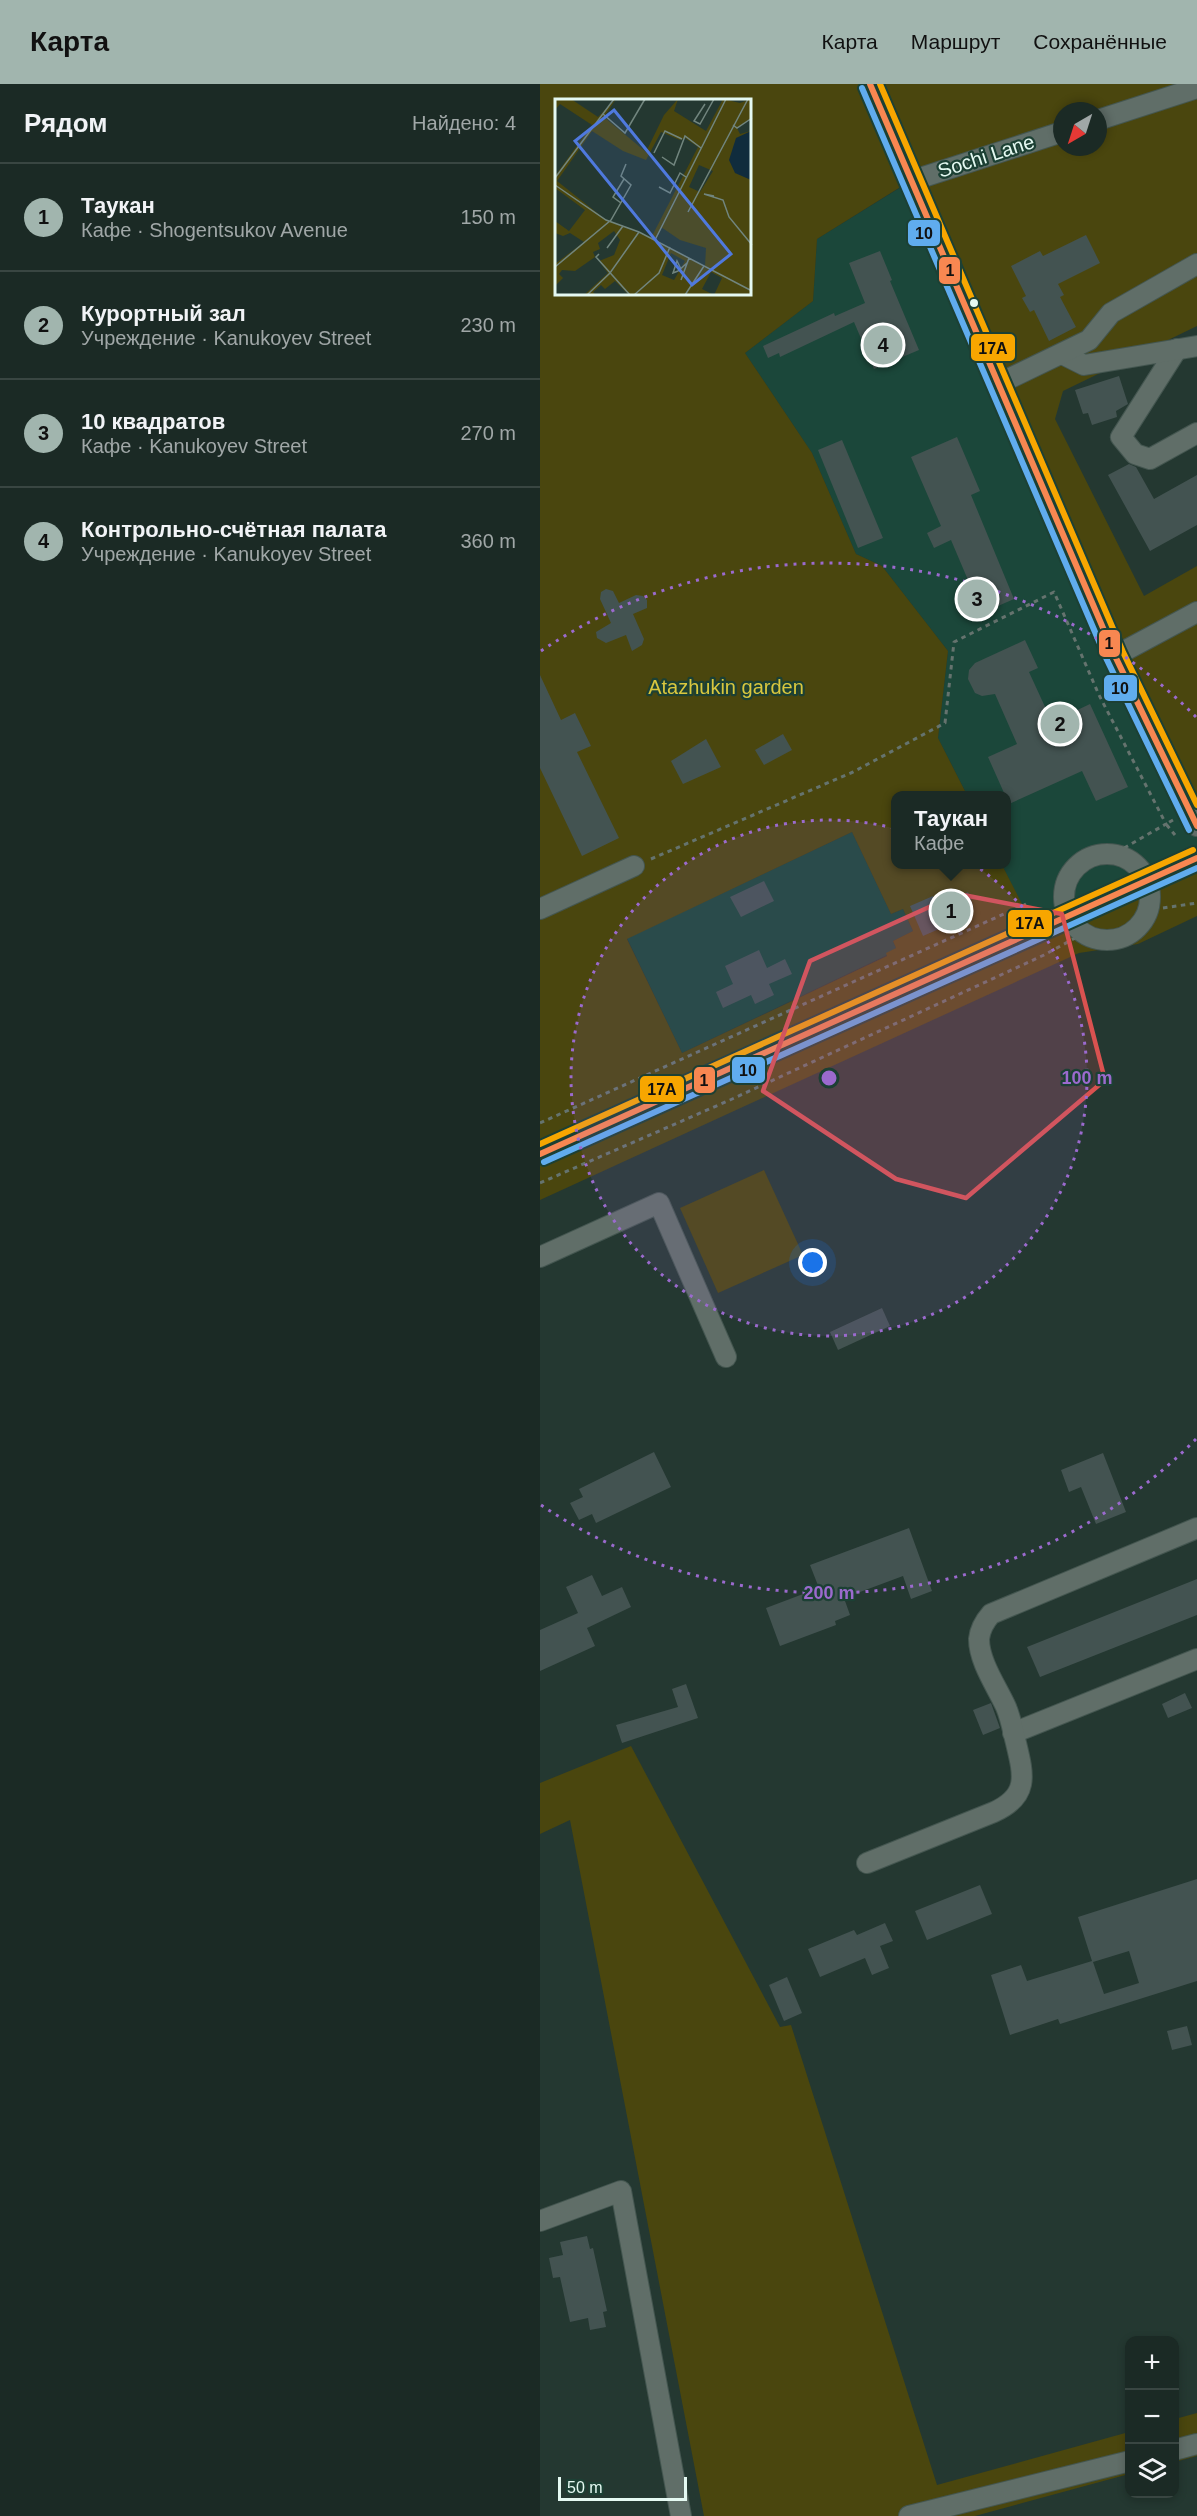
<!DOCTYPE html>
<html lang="ru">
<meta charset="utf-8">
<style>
:root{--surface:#1b2a25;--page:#24322d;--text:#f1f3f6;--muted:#a0a7a7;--line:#394642;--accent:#a1b5ae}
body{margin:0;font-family:Arial,sans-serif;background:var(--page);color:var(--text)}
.controls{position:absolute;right:18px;bottom:18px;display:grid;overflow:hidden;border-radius:12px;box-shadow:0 3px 9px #0003}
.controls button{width:54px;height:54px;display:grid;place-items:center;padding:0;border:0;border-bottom:2px solid var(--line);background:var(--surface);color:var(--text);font:30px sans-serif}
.compass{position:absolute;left:513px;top:18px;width:54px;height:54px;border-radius:50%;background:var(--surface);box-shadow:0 3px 9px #0003;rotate:219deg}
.scale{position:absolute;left:18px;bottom:15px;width:129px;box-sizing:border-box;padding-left:6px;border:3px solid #e5f9f2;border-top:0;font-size:16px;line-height:21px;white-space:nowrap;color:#e5f9f2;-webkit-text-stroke:4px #1c4034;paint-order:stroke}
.you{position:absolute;left:273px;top:1179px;width:21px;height:21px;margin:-15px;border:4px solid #fff;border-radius:50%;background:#1a73e8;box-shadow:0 0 0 9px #1a73e833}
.badge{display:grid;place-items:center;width:39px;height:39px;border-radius:50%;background:var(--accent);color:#111;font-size:20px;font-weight:700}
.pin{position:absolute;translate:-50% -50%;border:3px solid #fff;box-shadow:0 2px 6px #0006}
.popup{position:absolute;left:351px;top:707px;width:120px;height:78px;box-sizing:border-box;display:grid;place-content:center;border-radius:12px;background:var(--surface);filter:drop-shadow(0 2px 4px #0005);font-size:20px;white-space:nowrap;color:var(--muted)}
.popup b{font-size:22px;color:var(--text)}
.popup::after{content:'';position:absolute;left:50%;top:100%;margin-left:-12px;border:12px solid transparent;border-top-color:var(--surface)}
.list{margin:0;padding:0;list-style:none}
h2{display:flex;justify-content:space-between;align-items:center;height:78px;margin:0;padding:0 24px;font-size:26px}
h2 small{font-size:20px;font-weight:400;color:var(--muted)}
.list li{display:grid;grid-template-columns:39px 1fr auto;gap:18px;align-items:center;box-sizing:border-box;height:108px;padding:0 24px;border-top:2px solid var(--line)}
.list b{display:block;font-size:22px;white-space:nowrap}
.list p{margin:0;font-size:20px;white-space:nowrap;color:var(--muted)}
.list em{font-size:20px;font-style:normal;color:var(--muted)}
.icon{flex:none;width:33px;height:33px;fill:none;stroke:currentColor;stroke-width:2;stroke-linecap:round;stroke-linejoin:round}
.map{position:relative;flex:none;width:657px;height:2432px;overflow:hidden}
header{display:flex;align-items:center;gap:36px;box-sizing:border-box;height:84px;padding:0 30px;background:var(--accent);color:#111}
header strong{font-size:28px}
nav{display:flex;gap:33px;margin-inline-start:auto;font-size:21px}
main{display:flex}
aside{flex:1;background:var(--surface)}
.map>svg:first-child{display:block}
.built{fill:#1b473a}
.green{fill:#4a460e;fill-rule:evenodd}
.building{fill:#435351;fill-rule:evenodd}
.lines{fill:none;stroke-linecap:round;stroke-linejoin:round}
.minor-casing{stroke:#445650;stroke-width:22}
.path{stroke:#65736e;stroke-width:3;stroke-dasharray:4.5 4.5;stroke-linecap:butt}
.minor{stroke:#606e68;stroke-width:20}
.bus-1-casing{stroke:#1c4034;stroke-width:10}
.bus-2-casing{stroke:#1c4034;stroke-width:10}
.bus-3-casing{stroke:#1c4034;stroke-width:10}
.bus-1{stroke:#f88751;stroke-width:6}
.bus-2{stroke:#60acee;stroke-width:6}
.bus-3{stroke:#f7a600;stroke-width:6}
.marked{fill:#d95250;fill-opacity:0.2;stroke:#d95250;stroke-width:4.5;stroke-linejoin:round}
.ring{fill:none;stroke:#9b6ace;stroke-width:3;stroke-dasharray:3 6}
.bus-dot{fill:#e5f9f2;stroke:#1c4034;stroke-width:2}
.labels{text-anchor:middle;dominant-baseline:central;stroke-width:4.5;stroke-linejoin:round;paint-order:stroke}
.street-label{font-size:20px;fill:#e5f9f2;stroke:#1c4034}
.park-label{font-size:20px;fill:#d9c73e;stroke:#1c4034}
.inset-road{fill:none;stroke:#71857e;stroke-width:1.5}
.view{fill:#4f79de;fill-opacity:0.15;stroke:#4f79de;stroke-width:3}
.inset-edge{fill:none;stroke:#e5f9f2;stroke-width:3}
.centre{fill:#9b6ace;stroke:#1c4034;stroke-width:3}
.ring-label{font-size:18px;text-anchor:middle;font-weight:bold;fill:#9b6ace;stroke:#1c4034;stroke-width:4.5;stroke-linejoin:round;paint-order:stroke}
.line-badge{stroke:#1c4034;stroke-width:2}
.pale-badge-label{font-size:16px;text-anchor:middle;font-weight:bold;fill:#111}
</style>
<header>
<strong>Карта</strong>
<nav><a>Карта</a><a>Маршрут</a><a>Сохранённые</a></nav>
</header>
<main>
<aside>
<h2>Рядом<small>Найдено: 4</small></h2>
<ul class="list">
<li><span class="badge">1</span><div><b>Таукан</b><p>Кафе · Shogentsukov Avenue</p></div><em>150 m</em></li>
<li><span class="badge">2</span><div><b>Курортный зал</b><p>Учреждение · Kanukoyev Street</p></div><em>230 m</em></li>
<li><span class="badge">3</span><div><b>10 квадратов</b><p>Кафе · Kanukoyev Street</p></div><em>270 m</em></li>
<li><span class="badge">4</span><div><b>Контрольно-счётная палата</b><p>Учреждение · Kanukoyev Street</p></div><em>360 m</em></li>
</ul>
</aside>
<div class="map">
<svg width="657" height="2432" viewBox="0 0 657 2432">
<rect width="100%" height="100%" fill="#243831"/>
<g class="built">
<polygon points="371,97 657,742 657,774 495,847 462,781 466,780 466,712 427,711 398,654 408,567 342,482 316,470 272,369 205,269 273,217 277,155"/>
<polygon points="312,748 351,830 363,825 373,847 353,857 356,864 347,871 142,969 87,854"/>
</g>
<g class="green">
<path d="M0,0H657V242L523,307L515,335L604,512L657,482V742L370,97L277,155L273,217L205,269L272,369L316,470L342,482L408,567L398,654L427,711L356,712V780L462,781L496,847L657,774V832L598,860L539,869L0,1116ZM16,16H210V210H16ZM522,27H558V63H522ZM312,748L351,830L363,825L373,847L353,857L356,864L346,869L347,872L142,969L87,855Z"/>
<polygon points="224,1086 263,1171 178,1209 140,1124"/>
<polygon points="91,1662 240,1943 251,1941 397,2401 589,2348 589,2390 435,2432 164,2432 30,1736 0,1750 0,1699"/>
<polygon points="657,2329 657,2372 635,2378 635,2335"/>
</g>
<g class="building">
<polygon points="546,151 560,179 518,200 524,211 520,213 536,243 509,257 494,226 490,228 482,214 486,212 471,182 500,167 503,172"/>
<polygon points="340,167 352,196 350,197 379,266 334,285 314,238 240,273 239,269 228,274 223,262 294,229 295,232 325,219 309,179"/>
<polygon points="579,292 588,320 576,327 577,333 552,341 548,329 543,330 535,306"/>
<polygon points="417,353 440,407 431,411 474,515 442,529 411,456 394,464 387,449 401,442 371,373"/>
<polygon points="302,356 343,454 318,464 278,366"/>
<polygon points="589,380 596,383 614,415 657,391 657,441 610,467 568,391"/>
<polygon points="66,505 73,507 79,519 96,511 103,512 107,516 107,524 93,530 104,555 102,561 92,567 86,551 66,559 57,554 56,548 71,539 60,515 61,508"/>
<polygon points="485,556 498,584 489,588 512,638 550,620 588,703 556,717 542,687 469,720 448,673 477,660 455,610 442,612 435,609 428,595 429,586 435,579"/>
<polygon points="0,591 21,636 35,629 51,662 37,668 79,754 42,772 0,684"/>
<polygon points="243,650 252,666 224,681 215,666"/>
<polygon points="166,655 181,683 143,700 131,677"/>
<polygon points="224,797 234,817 201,833 190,813"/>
<polygon points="428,808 433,821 402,835 406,842 383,852 370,822 393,812 397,822"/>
<polygon points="219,866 227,884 245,875 252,890 229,900 234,911 215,920 211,911 183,924 176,908 193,900 185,882"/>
<polygon points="342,1224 350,1242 298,1266 290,1248"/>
<polygon points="114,1368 131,1403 56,1439 52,1430 39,1436 30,1419 43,1413 39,1405"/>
<polygon points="563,1369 586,1428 556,1440 541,1403 529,1408 521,1386"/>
<polygon points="369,1444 392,1507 371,1515 363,1492 304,1514 310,1531 295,1537 296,1541 240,1562 226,1524 279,1504 270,1481"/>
<polygon points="52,1491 62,1512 82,1503 91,1523 47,1544 55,1562 0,1587 0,1546 38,1529 26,1503"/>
<polygon points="657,1495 657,1531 500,1593 487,1563"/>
<polygon points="146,1600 158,1634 82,1659 76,1641 138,1623 132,1605"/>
<polygon points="645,1609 652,1624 628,1634 622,1620"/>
<polygon points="451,1619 460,1644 443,1651 433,1626"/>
<path d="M657,1795V1897L520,1940L518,1935L470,1951L451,1891L481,1881L487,1897L552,1877L538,1833ZM589,1867L599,1899L564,1910L553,1878Z"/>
<polygon points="440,1801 452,1830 387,1856 375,1827"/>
<polygon points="345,1839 353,1857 340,1862 349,1884 332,1891 325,1874 280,1893 268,1865 314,1846 317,1851"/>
<polygon points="247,1893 262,1929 244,1937 229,1901"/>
<polygon points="647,1942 652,1961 632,1966 627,1947"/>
<polygon points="47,2152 50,2165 53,2164 67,2227 63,2228 66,2243 50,2246 48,2234 30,2238 20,2193 13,2194 9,2174 23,2171 20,2158"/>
</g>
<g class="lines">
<g class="minor-casing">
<g id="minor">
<polyline points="330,0 575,572 657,742"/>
<polyline points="558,36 657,4"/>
<polyline points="371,97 522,48"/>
<polyline points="637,265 581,353 595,370 610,375 657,349"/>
<polyline points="522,270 544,281 657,262"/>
<polyline points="460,299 549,256 571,229 657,180"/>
<polyline points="575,572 657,528"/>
<circle cx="567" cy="813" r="43"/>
<polyline points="0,825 94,782"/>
<polyline points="0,1070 657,774"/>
<polyline points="0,1173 119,1119 186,1273"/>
<polyline points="473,1649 657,1575"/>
<path d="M327,1779L454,1728C489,1712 484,1692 476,1659C473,1647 471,1635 466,1623C457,1603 439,1578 439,1555C440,1545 444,1538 451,1530L657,1444"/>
<polyline points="0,2137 81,2107 141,2432"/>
<polyline points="634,2366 657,2360"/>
<polyline points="369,2432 590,2377"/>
</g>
</g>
<g class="path">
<polyline points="633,736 626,740 635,751"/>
<polyline points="111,775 313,688 405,639 414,558 514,508 559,611 626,740 584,764"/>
<polyline points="623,824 657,819"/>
<polyline points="0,1039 486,820"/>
<polyline points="0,1099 190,1016 504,871 537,853"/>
</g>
<use href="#minor" class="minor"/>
<g class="bus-1-casing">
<g id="bus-1">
<polyline points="330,0 575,572 657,742"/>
<polyline points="0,1070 657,774"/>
</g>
</g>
<g class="bus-2-casing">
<g id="bus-2">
<polyline points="322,4 567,576 649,746"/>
<polyline points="4,1078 657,784"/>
</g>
</g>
<g class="bus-3-casing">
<g id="bus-3">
<polyline points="340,0 583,568 657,721"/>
<polyline points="0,1060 653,766"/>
</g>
</g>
<use href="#bus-1" class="bus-1"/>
<use href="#bus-2" class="bus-2"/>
<use href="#bus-3" class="bus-3"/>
</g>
<path class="marked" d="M418,810L522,830L565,996L426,1114L356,1095L223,1007L270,877Z"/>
<circle cx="289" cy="994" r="258" fill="#9b6ace" fill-opacity=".12"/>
<g class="ring">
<circle cx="289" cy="994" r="258"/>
<path d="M656 1355A515 515 0 0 1 1 1421M1 567A515 515 0 0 1 656 633"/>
</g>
<circle class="bus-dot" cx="434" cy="219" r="5"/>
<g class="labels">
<g class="street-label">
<text transform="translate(446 72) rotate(-18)">Sochi Lane</text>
</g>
<g class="park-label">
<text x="186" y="603">Atazhukin garden</text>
</g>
</g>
<g transform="translate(15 15)">
<rect width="196" height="196" fill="#243831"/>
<path d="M0,0H16L43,18L61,0L49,18L91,53L109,16L123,0L119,12L151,32L168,0L185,4L196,0V19L182,29L185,35L196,32V196H74L60,182L50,190L46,186L38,193L41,196H29L53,174L44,162L59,156L65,141L59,132L43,144L45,150L38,153L40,158L20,172L7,171L4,175L8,179L0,187V165L29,143L15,134L8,137L0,134V122L14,132L30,111L0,89V77L37,26L5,5L0,11ZM37,32L68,52L91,61L106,33L125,41L130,39L143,48L96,139L51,121L2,82ZM144,66L158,72L145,93L134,88ZM106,128L125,141L151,149L150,167L100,141ZM116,154L130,162L119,181L107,176ZM156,173L167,179L159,196L147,190Z" fill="#4a460e" fill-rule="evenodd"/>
<path d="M196,32H197L196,81L180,74L174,61L181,39Z" fill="#102c3d"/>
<path class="inset-road" d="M150,5L139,22L145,25L159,0M48,15L70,34L90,0M178,26L182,29L197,19M99,54L110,32L127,40M107,58L119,66L130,37L146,49M0,79L59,0M0,86L51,121L84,133L197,192M104,88L115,94L125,74L131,78M159,97L149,95L168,101L174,118L197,146M66,104L58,98L69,80M133,113L193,0M100,141L171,0M52,149L68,127M44,155L41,158L75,196M0,168L56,121L76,86L66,77L71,65M126,170L122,162L118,174L123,172L132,164M126,181L134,159M32,196L55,174L84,133M79,196L104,174L115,148M130,196L149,167"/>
<path class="view" d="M59,11L176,155L137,186L20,42Z"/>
<rect width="196" height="196" class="inset-edge"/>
</g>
<circle cx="289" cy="994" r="9" class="centre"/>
<g class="ring-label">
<text x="547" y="1000">100 m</text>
<text x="289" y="1515">200 m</text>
</g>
<g class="line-badge">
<rect x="367" y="135" width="34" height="28" rx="6" fill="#60acee"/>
<rect x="398" y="172" width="23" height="29" rx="6" fill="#f88751"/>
<rect x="430" y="249" width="46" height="29" rx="6" fill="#f7a600"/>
<rect x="558" y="545" width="23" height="29" rx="6" fill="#f88751"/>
<rect x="563" y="590" width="35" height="28" rx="6" fill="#60acee"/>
<rect x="467" y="825" width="46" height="29" rx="6" fill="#f7a600"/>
<rect x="191" y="972" width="35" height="28" rx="6" fill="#60acee"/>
<rect x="153" y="982" width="23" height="28" rx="6" fill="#f88751"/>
<rect x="99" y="991" width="46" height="28" rx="6" fill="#f7a600"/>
</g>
<g class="pale-badge-label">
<text x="384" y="155">10</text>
<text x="410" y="192">1</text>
<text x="453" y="270">17А</text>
<text x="569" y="565">1</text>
<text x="580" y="610">10</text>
<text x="490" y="845">17А</text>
<text x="208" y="992">10</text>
<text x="164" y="1002">1</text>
<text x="122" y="1011">17А</text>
</g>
</svg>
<div class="controls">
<button>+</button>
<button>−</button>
<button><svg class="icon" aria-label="layers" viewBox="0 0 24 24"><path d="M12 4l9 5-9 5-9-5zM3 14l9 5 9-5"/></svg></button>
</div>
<svg class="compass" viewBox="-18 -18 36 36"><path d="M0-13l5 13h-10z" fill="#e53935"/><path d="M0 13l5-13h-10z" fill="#a0a7a7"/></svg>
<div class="scale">50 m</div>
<div class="you"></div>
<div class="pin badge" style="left:411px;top:827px">1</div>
<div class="popup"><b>Таукан</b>Кафе</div>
<div class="pin badge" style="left:520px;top:640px">2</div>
<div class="pin badge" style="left:437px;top:515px">3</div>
<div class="pin badge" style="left:343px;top:261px">4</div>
</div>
</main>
